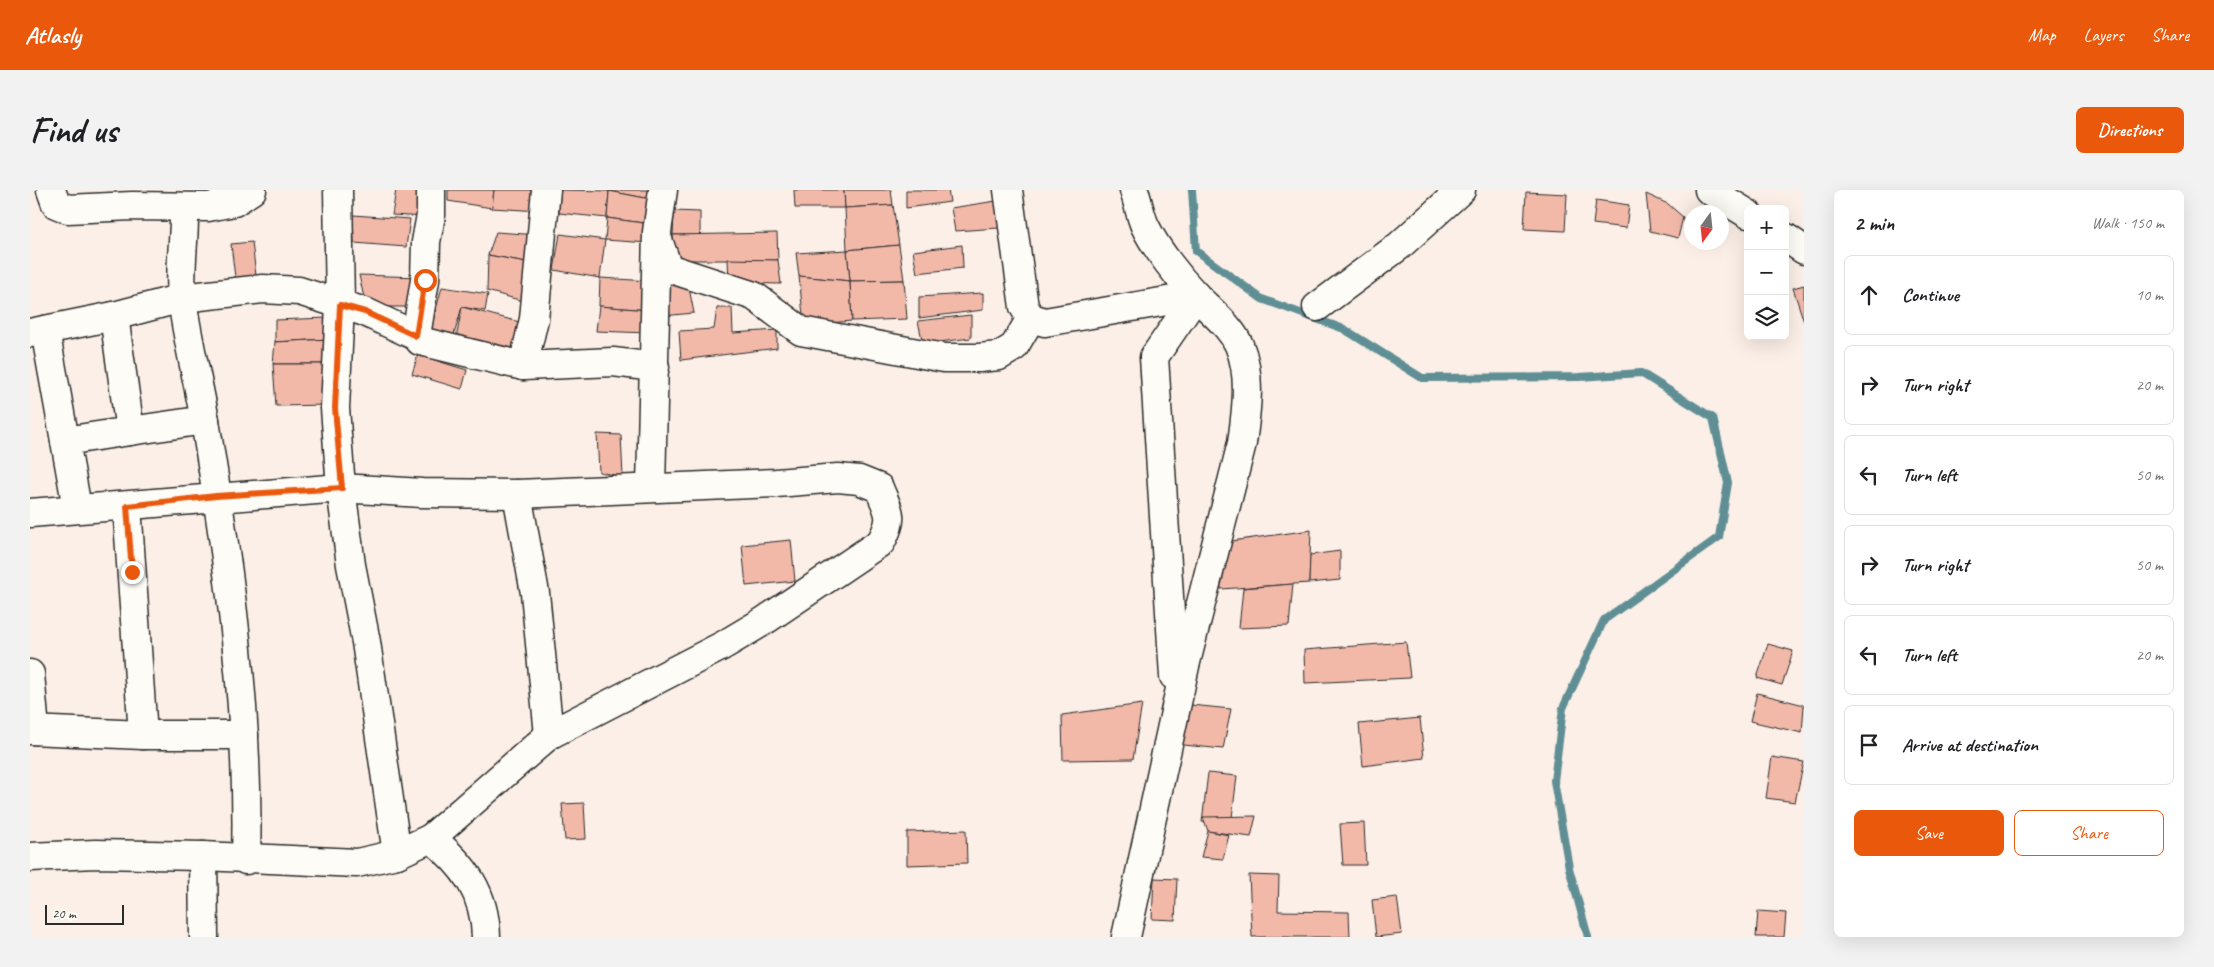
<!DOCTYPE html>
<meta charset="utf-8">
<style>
:root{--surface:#fff;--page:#f2f2f2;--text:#202124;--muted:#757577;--line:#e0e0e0;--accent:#ea580c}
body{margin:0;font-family:Caveat,sans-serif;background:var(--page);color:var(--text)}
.controls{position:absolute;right:15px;top:15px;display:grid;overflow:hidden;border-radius:8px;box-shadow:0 5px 20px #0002}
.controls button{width:45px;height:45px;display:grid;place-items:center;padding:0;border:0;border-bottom:1px solid var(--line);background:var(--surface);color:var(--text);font:25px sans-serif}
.compass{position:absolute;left:1654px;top:15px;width:45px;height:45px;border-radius:50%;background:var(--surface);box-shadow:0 5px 20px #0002;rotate:195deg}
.scale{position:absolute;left:15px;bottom:12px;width:79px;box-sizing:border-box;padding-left:5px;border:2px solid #2b2b2b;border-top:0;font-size:14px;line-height:18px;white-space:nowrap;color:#2b2b2b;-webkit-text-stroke:4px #fdfcf7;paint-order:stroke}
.stop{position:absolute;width:15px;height:15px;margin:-11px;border:4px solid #ea580c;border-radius:50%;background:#fff}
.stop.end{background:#ea580c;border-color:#fff;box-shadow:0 1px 5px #0008}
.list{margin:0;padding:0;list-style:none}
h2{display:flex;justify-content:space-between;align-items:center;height:65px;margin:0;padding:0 20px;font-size:21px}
h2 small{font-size:16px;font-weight:400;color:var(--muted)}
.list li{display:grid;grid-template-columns:32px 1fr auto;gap:15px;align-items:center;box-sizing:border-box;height:80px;margin:0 10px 10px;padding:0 10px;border:1px solid var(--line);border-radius:8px}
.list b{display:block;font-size:19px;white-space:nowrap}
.list em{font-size:16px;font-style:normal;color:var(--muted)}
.actions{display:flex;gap:10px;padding:15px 20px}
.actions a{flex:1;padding:11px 0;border:1px solid var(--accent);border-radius:8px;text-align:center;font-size:18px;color:var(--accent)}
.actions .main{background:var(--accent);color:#fff}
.icon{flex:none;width:28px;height:28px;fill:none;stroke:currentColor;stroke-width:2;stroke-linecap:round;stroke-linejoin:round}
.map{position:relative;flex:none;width:1774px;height:747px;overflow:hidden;border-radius:8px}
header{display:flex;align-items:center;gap:30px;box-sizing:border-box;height:70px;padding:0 25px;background:var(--accent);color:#fff}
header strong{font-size:24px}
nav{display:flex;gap:28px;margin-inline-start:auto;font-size:18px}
.intro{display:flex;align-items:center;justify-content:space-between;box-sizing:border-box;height:120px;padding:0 30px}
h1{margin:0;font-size:35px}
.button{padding:12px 22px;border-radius:8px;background:var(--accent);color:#fff;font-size:18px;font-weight:700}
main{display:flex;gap:30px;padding:0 30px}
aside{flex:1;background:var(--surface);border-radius:8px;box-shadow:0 5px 20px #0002}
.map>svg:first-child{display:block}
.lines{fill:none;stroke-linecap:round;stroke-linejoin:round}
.stream{stroke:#5f8f95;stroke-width:8}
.building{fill:#f2b9a9;stroke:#2b2b2b}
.minor-casing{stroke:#2b2b2b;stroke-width:31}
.minor{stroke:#fdfcf7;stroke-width:28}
.route{stroke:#ea580c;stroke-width:6}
</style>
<header>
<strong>Atlasly</strong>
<nav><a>Map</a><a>Layers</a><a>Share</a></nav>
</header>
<div class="intro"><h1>Find us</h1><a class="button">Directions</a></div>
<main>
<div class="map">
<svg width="1774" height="747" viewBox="0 0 1774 747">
<rect width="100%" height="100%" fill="#fbefe7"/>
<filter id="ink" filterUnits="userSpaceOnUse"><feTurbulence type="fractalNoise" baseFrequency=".02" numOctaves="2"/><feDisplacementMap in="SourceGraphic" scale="10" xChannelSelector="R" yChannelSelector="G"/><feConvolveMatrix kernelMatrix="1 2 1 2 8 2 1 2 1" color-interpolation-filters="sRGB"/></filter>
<g filter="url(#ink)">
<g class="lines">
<polyline class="stream" points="1162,0 1166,61 1232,109 1314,139 1392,188 1549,187 1611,183 1683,228 1698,293 1689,347 1574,430 1533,518 1524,591 1539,678 1558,747"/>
</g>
<g class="building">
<polygon points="366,0 395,0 396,27 362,25"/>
<polygon points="418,0 464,0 462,18 418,11"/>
<polygon points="464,0 511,0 509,21 462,18"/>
<polygon points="530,0 579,1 577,28 529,23"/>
<polygon points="579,0 626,0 626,10 579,1"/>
<polygon points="764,0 814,0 815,18 765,18"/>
<polygon points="814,0 861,0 863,15 815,18"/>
<polygon points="876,0 918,0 920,12 876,18"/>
<polygon points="579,1 626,10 621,34 577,28"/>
<polygon points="1496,2 1537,4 1535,41 1494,39"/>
<polygon points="1616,4 1638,14 1653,27 1648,48 1620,41"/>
<polygon points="1566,10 1599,15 1596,38 1563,34"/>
<polygon points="966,11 969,38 925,41 921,18"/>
<polygon points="863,15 869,55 817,60 815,18"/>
<polygon points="644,21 670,22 670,45 643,45"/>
<polygon points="323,25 380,29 376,57 324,53"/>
<polygon points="577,28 621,34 619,53 575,50"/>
<polygon points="466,42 509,45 507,74 458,65"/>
<polygon points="747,43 748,70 642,70 643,45"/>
<polygon points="530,44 575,50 570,88 524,80"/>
<polygon points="222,52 227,94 206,96 201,54"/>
<polygon points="869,55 874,90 820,91 817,60"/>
<polygon points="932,55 933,78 887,83 883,61"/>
<polygon points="817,60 820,91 769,86 766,63"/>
<polygon points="458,65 507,74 500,113 457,101"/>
<polygon points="698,69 748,70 751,94 699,93"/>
<polygon points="329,85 390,87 389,117 336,117"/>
<polygon points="769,86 820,91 822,131 774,135"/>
<polygon points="570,88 620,91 618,120 569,116"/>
<polygon points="657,88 664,123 632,126 636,91"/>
<polygon points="874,90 877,129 822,131 820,91"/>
<polygon points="1774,95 1774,132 1763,98"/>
<polygon points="412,97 458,104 455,121 432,117 423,148 400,142"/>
<polygon points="953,103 953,120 889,128 889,107"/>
<polygon points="569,116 618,120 618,143 566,141"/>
<polygon points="432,117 501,135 493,170 425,154"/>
<polygon points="687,118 702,118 703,143 747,140 747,158 651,170 649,141 684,139"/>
<polygon points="941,125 941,148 893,154 888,131"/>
<polygon points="297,128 299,149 245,152 245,130"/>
<polygon points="299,149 300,174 243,174 245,152"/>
<polygon points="388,165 437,180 432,199 382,184"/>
<polygon points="243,174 300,174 300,215 246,216"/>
<polygon points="567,244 591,245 593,287 569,282"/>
<polygon points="1281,340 1279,393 1191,399 1187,353"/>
<polygon points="761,350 765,391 716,396 712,355"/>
<polygon points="1310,361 1310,390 1279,393 1280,365"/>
<polygon points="1263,394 1259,436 1209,438 1213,398"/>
<polygon points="1376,452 1380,488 1275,493 1274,460"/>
<polygon points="1738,454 1763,461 1752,495 1727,488"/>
<polygon points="1727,503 1774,515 1772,543 1720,531"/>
<polygon points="1112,514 1103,569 1033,570 1032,525"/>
<polygon points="1151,514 1201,519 1193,559 1144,554"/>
<polygon points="1390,528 1394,568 1333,576 1329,534"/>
<polygon points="1742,567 1774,572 1765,612 1736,608"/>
<polygon points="1178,583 1207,586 1201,636 1172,632"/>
<polygon points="554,613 556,649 535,650 532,614"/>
<polygon points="1226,626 1221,647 1178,641 1173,627"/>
<polygon points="1334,633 1336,675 1313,675 1310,634"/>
<polygon points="936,640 937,673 877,675 877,642"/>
<polygon points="1178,641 1199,645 1193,669 1171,667"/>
<polygon points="1219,685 1249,686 1248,721 1319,722 1320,747 1222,747"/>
<polygon points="1124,688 1147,689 1145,730 1122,729"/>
<polygon points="1367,707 1372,744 1346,747 1342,710"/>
<polygon points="1728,721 1756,723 1754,747 1726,747"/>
</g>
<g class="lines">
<g class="minor-casing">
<g id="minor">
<polyline points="21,0 26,14 38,19 102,16 178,17 204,12 222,0"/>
<polyline points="308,0 310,115 305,218 311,298 321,375 336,452 367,664"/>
<polyline points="978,0 994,117 1001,128"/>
<polyline points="1679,0 1718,24"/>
<path d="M154,18C155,48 149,79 152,108C157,149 168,190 175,231C199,376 220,523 216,670"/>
<polyline points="1755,47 1774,60"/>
<polyline points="628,50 638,78 724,106 771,141 914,168 949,168 969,166 984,157 1001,128 1015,132 1166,106"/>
<polyline points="1287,117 1369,56 1431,0"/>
<polyline points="15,140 35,251"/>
<polyline points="0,143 84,126 152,108 233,99 269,101 335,122 386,146 390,151 493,176 583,172 625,177"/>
<polyline points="386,146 395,90 396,52 401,25 401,0"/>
<polyline points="493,176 504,129 516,0"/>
<polyline points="100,241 175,230"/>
<polyline points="621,297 627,42 633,0"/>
<polyline points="487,304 505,403 519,545"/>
<polyline points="97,316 113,545"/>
<polyline points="47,318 35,251 100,241 84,126"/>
<path d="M0,323L311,298L392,303L487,304L746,293L808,288L829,290L849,298C859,323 865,326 851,352L734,431L692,456L519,545L401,648L367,664L327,673L173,666L65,664L0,667"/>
<polyline points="0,484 5,540"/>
<polyline points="1144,486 1124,167 1166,106"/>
<polyline points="0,540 113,545 214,545"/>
<path d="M401,648C434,675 455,702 456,747"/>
<polyline points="173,666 174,747"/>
<path d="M1096,747L1155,476L1212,253C1216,222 1222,186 1209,155C1200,136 1182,122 1167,107C1149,88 1126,59 1115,36C1110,25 1108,12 1104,0"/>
</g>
</g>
<use href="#minor" class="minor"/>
</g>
</g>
<g class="lines" filter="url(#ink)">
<polyline class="route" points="102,382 97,316 186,306 312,298 305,218 310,115 335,122 386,146 395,90"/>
</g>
</svg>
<div class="controls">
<button>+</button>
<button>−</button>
<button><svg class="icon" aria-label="layers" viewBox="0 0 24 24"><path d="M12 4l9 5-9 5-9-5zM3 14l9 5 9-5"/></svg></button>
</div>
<svg class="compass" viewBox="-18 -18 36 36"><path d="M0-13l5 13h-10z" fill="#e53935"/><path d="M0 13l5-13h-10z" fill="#757577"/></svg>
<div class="scale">20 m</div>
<div class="stop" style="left:395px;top:90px"></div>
<div class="stop end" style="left:102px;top:382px"></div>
</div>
<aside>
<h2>2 min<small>Walk · 150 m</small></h2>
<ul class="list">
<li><svg class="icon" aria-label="ahead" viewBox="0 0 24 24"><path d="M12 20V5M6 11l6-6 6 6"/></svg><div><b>Continue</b></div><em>10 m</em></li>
<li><svg class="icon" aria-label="right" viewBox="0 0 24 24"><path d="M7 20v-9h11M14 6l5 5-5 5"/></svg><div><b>Turn right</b></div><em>20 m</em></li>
<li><svg class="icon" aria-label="left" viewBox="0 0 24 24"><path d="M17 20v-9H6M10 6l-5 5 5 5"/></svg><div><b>Turn left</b></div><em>50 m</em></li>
<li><svg class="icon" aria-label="right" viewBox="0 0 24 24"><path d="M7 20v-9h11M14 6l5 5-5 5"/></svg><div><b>Turn right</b></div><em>50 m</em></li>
<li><svg class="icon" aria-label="left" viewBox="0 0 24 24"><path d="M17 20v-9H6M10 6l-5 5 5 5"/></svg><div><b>Turn left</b></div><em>20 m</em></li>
<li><svg class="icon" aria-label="arrive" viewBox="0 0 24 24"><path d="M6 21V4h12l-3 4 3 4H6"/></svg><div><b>Arrive at destination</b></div></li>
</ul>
<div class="actions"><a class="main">Save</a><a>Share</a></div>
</aside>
</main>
